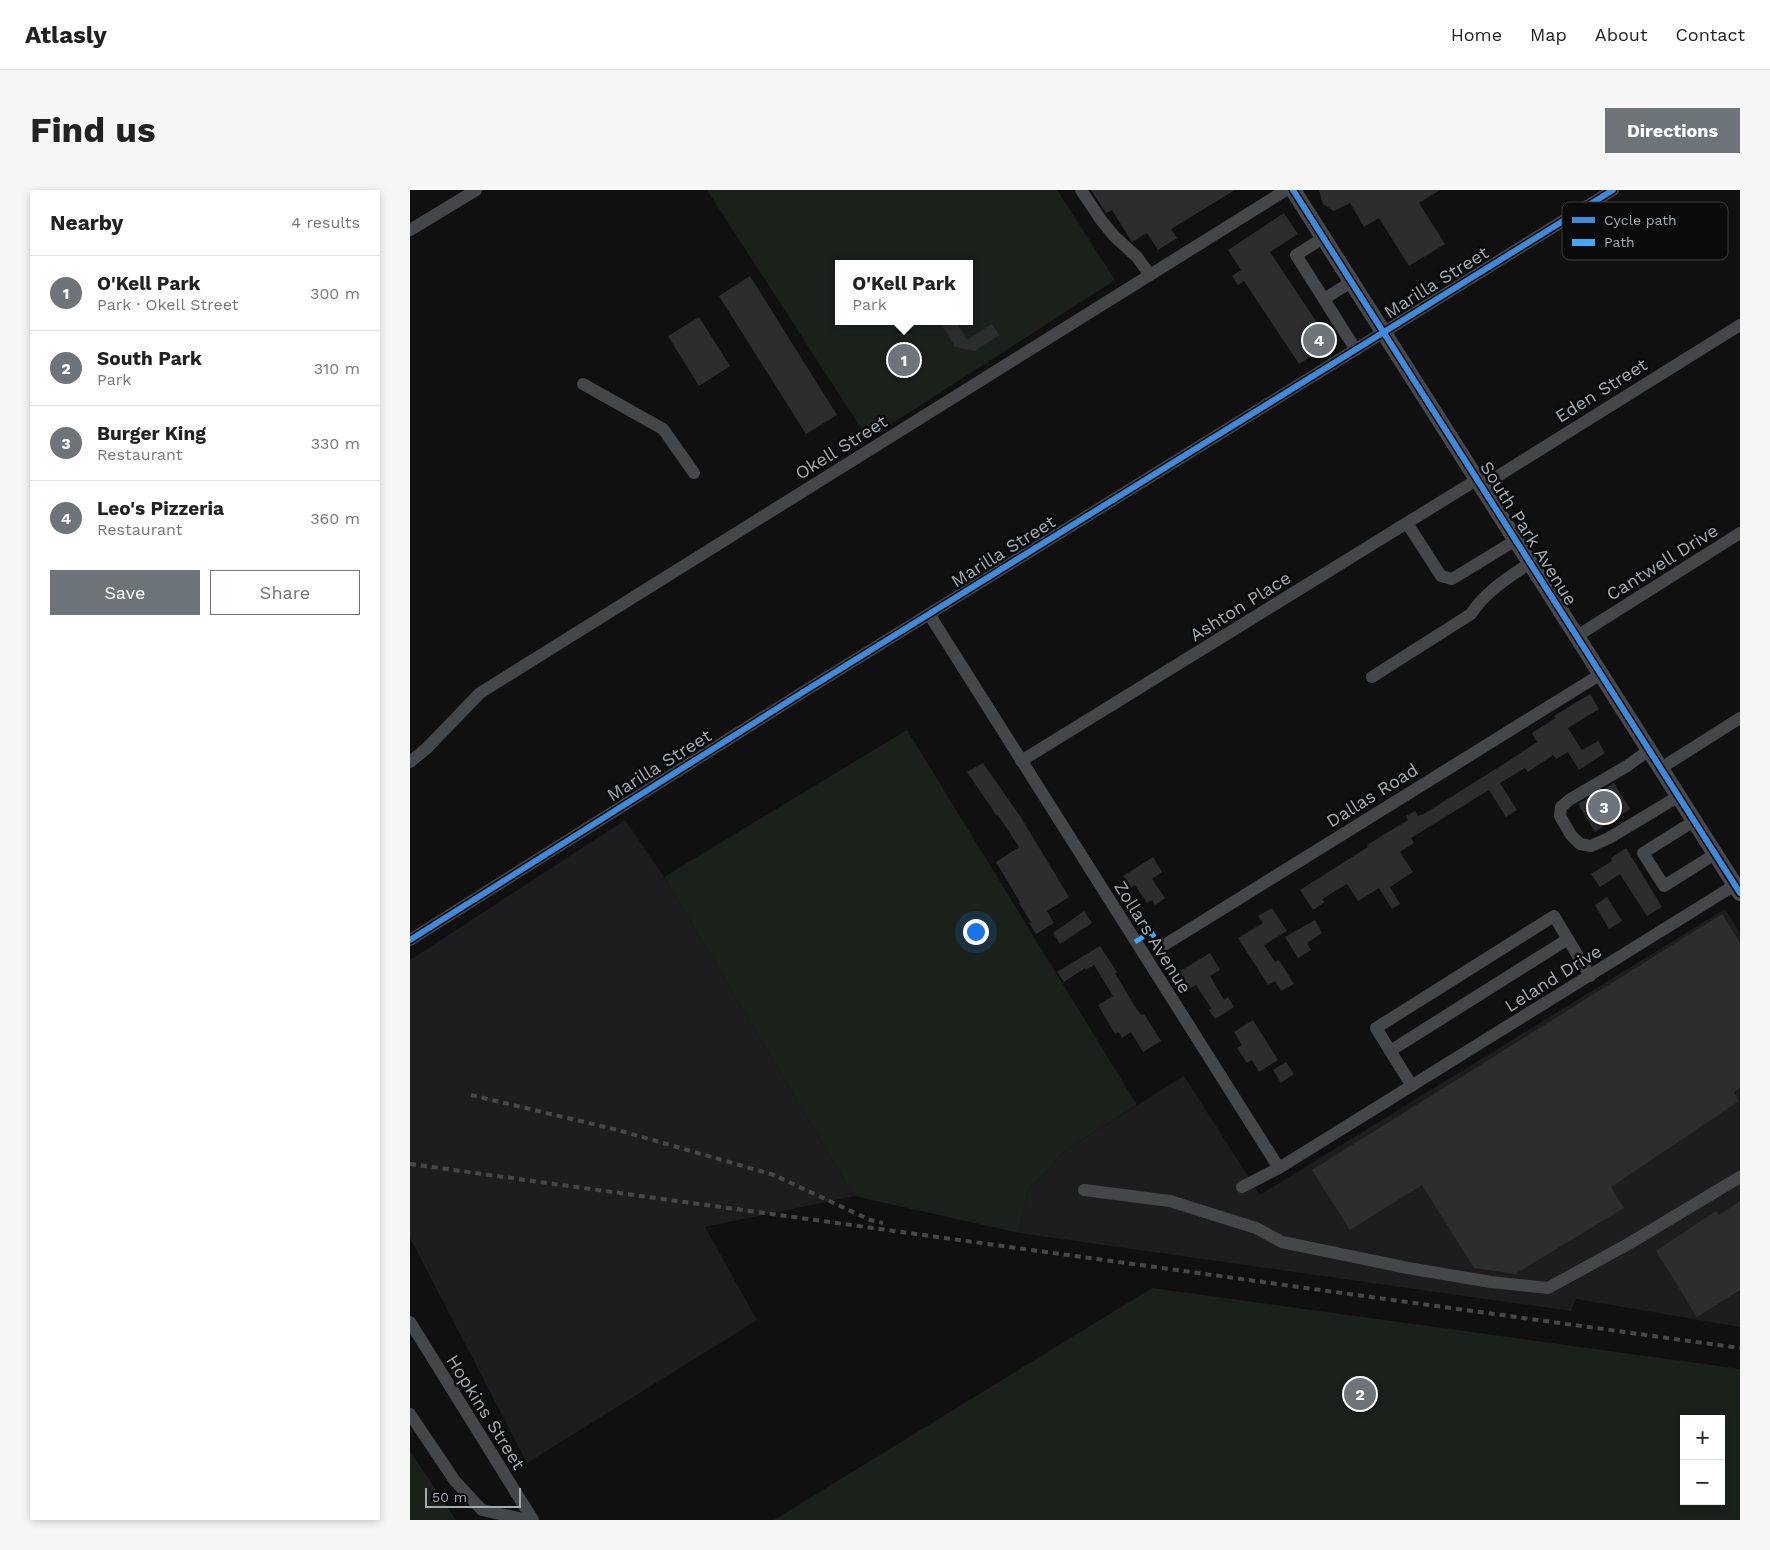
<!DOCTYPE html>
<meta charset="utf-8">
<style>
:root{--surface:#fff;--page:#f6f6f6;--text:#222;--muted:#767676;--line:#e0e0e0;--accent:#6e757a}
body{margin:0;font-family:"Work Sans",sans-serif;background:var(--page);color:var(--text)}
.controls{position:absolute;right:15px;bottom:15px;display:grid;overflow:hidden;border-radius:0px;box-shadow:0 2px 8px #0003}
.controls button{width:45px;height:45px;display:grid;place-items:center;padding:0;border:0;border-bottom:1px solid var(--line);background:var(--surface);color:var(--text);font:25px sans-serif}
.scale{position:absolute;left:15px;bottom:12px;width:96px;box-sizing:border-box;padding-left:5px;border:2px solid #a0abb3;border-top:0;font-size:14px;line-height:18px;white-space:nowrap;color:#a0abb3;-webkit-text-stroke:4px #0b0b0c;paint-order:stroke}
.you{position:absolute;left:565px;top:741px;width:18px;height:18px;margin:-12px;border:4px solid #fff;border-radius:50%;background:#1a73e8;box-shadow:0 0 0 8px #1a73e833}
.badge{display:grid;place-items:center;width:32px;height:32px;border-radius:50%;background:var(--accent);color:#fff;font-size:16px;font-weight:700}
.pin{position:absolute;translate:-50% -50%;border:2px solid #fff;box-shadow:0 1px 5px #0006}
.popup{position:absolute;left:425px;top:70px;width:138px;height:65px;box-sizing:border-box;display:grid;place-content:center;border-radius:0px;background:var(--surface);filter:drop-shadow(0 1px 4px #0005);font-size:16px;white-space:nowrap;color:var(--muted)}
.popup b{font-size:19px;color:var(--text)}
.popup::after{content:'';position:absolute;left:50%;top:100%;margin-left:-10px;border:10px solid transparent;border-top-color:var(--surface)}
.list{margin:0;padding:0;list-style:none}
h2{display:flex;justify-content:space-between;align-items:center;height:65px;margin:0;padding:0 20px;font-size:21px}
h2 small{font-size:16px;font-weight:400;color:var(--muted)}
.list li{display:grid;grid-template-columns:32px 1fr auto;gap:15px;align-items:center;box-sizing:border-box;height:75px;padding:0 20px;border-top:1px solid var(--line)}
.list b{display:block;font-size:19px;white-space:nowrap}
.list p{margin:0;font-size:16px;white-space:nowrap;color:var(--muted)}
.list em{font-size:16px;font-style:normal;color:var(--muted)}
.actions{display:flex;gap:10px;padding:15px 20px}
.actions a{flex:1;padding:11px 0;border:1px solid var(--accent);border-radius:0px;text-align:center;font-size:18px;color:var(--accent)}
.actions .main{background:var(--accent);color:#fff}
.map{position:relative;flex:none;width:1330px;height:1330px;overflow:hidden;border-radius:0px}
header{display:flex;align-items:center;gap:30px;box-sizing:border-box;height:70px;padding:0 25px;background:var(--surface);border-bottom:1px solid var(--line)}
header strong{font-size:24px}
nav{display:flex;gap:28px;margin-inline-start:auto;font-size:18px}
.intro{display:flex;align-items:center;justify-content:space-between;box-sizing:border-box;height:120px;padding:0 30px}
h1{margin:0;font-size:35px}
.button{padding:12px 22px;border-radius:0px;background:var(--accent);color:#fff;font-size:18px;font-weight:700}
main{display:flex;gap:30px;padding:0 30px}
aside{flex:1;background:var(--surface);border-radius:0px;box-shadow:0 2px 8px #0003}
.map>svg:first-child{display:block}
.built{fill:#1d1d1f}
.green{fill:#1a211b;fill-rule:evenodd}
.building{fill:#2c2d2f}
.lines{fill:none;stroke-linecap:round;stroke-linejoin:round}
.minor{stroke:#444749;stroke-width:12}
.major{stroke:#46494b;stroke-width:16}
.rail{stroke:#45484a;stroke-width:4;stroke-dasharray:6 5;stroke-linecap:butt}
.quiet{stroke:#3fa9f5;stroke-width:5;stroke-dasharray:10 5;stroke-linecap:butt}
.cycleway-casing{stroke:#0b0b0c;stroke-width:9}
.cycleway{stroke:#408adc;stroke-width:6}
.labels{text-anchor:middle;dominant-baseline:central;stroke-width:5;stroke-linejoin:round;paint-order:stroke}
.street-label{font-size:18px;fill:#a0abb3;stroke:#0b0b0c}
.key{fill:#0b0b0c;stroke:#383b3e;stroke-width:1}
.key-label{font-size:14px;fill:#a0abb3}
</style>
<header>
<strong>Atlasly</strong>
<nav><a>Home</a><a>Map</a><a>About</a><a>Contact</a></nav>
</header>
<div class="intro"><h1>Find us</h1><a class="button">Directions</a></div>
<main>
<aside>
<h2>Nearby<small>4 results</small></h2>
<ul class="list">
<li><span class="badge">1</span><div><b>O'Kell Park</b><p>Park · Okell Street</p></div><em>300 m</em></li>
<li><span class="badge">2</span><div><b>South Park</b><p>Park</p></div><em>310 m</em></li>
<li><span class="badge">3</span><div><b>Burger King</b><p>Restaurant</p></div><em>330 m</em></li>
<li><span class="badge">4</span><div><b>Leo's Pizzeria</b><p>Restaurant</p></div><em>360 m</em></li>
</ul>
<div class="actions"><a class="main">Save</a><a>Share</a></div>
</aside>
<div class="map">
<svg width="1330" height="1330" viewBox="0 0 1330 1330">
<rect width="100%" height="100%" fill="#101011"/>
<g class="built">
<polygon points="215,630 254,687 444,1006 295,1037 347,1130 117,1273 0,1048 0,770"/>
<polygon points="1315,719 1330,743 1330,1137 1166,1109 1161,1121 609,1043 618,1000 657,959 774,886 850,1005"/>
</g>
<g class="green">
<path d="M297,0H647L705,90L458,249ZM429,74H559V131H429Z"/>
<polygon points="497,540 727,915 657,959 618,1000 609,1043 444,1006 254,687"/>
<path d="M742,1098L1330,1179V1330H364ZM1274,1229H1311V1311H1274Z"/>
<polygon points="0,1261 46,1330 0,1330"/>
</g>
<g class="building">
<polygon points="681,0 825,0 761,39 767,48 748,60 737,43 722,52 702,20 696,23"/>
<polygon points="909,0 1030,0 1009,13 1035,54 999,76 969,28 954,37 940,13 924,21 913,14"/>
<polygon points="874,23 888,44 860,62 910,137 903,141 914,158 889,174 834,91 828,95 822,86 831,80 818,60"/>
<polygon points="340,86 427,225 396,244 309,106"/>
<polygon points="289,127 320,176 289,196 258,146"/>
<polygon points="530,131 546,131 557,150 582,134 589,145 565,161 545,157"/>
<polygon points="1180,504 1189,519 1158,538 1172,560 1188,551 1195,563 1169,580 1158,562 1146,569 1143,565 1118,582 1115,578 1090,593 1107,620 1096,627 1079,600 1001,648 1004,653 990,662 1003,682 980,697 990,714 982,719 969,698 948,711 937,694 912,709 915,712 903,720 890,700 958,657 957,655 998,630 996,626 1005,621 1008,626 1014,624 1100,570 1127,552 1122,543 1146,528 1144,526"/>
<polygon points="573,573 610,626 659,707 637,721 644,733 626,744 619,733 621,732 609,713 610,712 586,672 609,657 588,625 587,626 557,582"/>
<polygon points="1204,593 1220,619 1185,642 1168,614"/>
<polygon points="1216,658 1252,717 1237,726 1210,684 1190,697 1181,684 1202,671 1201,668"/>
<polygon points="743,667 752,682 742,689 755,708 745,715 742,710 737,713 725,695 721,698 713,686"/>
<polygon points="1197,707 1212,731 1199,739 1185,715"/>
<polygon points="862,718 877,741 854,755 865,772 869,770 884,794 871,801 865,791 858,795 828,748 853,733 848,726"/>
<polygon points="674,721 682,733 650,754 643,743"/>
<polygon points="1312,724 1330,753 1330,898 1324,902 1329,911 1201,997 1214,1018 1105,1084 1064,1078 1012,995 940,1040 902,980"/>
<polygon points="905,730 912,743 897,753 901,760 888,768 875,747"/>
<polygon points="690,756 707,782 705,783 724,815 731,825 734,824 751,851 733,862 721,842 712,848 709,842 705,844 688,815 703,806 684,775 676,780 675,778 654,792 647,782"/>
<polygon points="800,763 810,780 800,786 814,810 818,807 824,817 805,829 799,820 801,818 786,795 777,800 767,783"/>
<polygon points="843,830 868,870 849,882 842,870 837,873 827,858 832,855 824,842"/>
<polygon points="876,872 884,884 871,893 863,880"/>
<polygon points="1330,1011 1330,1100 1287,1127 1246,1061 1306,1021 1309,1025"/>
</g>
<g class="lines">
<g class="minor">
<polyline points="671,0 691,30 705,47 727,67 740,85"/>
<polyline points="0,40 66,0"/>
<polyline points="913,48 886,65 946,160"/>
<polyline points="914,109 941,92"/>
<polyline points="173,194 253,239 284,283"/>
<polyline points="1072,296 1330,135"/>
<polyline points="997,333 1031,386 1042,389 1106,350"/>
<polyline points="519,424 869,978 1325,695"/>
<polyline points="1167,446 1330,343"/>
<path d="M962,487L1061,424C1076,401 1098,388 1120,373"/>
<polyline points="1239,560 1217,576 1159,610 1151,617 1150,626 1161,645 1170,654 1181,656 1199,648 1269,606"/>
<polyline points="611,571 1068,289"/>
<polyline points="0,572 17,558 70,503 876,0"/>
<polyline points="1251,578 1330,528"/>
<polyline points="1284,631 1233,663 1254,696 1305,664"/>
<polyline points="0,750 390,504 1203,0"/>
<polyline points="751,757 1191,484"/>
<polyline points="980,861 1158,749"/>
<polyline points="1002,896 966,838 1144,726 1180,786"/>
<polyline points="832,997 869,978"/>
<polyline points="674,1000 760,1011 846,1038 872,1052 998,1078 1081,1092 1138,1098 1220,1053 1330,987"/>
<polyline points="0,1132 123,1330"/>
<polyline points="0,1224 45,1291 72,1320 118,1330"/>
</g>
<polyline class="major" points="883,0 1330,703"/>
<g class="rail">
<polyline points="61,905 208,940 364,985 460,1030 473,1033"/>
<polyline points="0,974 1330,1158"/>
</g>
<polyline class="quiet" points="725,752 741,742 751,757"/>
<g class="cycleway-casing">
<g id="cycleway">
<polyline points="883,0 1330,703"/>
<polyline points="0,750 390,504 1203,0"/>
</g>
</g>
<use href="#cycleway" class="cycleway"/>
</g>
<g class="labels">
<g class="street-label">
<text transform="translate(1026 92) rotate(-32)">Marilla Street</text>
<text transform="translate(1191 200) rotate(-32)">Eden Street</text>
<text transform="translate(431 257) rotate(-32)">Okell Street</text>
<text transform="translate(1119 343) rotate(58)">South Park Avenue</text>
<text transform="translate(593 361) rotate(-32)">Marilla Street</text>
<text transform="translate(1252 372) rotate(-32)">Cantwell Drive</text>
<text transform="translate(830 416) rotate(-32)">Ashton Place</text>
<text transform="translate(249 575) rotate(-32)">Marilla Street</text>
<text transform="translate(962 605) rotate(-32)">Dallas Road</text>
<text transform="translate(743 747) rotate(58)">Zollars Avenue</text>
<text transform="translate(1143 788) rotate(-32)">Leland Drive</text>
<text transform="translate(76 1222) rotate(58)">Hopkins Street</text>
</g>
</g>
<rect x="1152" y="12" width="166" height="58" rx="8" class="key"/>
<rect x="1162" y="27" width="23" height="6" fill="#408adc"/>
<rect x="1162" y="49" width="23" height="7" fill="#3fa9f5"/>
<g class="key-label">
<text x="1194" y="35">Cycle path</text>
<text x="1194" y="57">Path</text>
</g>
</svg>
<div class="controls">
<button>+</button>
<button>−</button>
</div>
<div class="scale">50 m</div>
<div class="you"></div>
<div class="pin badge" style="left:494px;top:170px">1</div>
<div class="popup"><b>O'Kell Park</b>Park</div>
<div class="pin badge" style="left:950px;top:1204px">2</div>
<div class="pin badge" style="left:1194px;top:617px">3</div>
<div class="pin badge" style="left:909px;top:150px">4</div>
</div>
</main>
